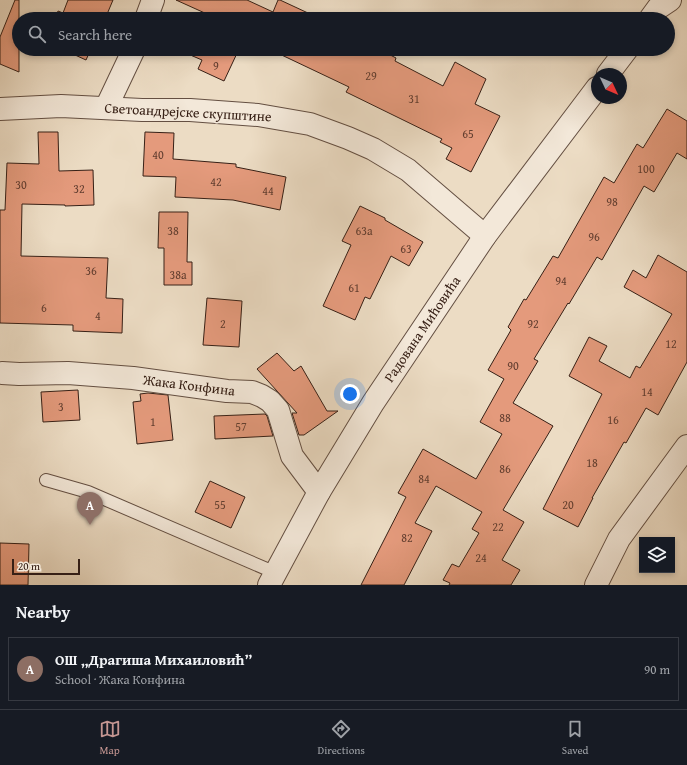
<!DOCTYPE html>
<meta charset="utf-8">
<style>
:root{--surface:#171b24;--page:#242831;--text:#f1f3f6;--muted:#9ea1a6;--line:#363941;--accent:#c59692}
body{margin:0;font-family:"Gentium Book Plus",serif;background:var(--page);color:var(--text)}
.controls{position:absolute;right:12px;bottom:12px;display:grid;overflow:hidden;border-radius:0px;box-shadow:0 2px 6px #0003}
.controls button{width:36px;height:36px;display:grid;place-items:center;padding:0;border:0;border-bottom:1px solid var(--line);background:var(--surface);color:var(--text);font:20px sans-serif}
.compass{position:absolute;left:591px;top:68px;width:36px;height:36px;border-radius:50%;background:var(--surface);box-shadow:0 2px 6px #0003;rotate:134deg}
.scale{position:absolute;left:12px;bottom:10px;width:68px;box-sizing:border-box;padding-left:4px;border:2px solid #372016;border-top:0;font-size:11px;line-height:14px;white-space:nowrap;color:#372016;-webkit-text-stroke:3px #f3e8d9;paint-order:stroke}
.you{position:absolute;left:350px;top:394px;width:14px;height:14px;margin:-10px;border:3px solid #fff;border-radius:50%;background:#1a73e8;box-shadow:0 0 0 6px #1a73e833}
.badge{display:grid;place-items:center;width:26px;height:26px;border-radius:50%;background:var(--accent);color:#fff;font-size:13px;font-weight:700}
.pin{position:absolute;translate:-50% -33px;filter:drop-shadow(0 1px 2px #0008)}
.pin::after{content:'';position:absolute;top:21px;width:14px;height:12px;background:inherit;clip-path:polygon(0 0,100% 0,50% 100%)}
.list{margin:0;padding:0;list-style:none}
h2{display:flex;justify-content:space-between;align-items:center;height:52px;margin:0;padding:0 16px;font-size:17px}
h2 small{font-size:13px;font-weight:400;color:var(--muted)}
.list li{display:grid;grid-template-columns:26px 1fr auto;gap:12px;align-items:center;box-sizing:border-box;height:64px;margin:0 8px 8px;padding:0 8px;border:1px solid var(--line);border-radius:0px}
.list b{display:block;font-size:15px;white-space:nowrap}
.list p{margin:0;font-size:13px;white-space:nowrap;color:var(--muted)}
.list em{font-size:13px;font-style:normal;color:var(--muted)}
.icon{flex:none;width:22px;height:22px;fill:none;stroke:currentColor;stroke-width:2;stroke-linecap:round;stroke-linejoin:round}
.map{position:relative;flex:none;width:687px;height:585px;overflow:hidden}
.search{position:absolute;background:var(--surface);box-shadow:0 2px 6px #0003;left:12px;right:12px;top:12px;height:44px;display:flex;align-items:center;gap:10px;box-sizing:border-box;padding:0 14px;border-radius:22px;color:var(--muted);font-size:15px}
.sheet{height:124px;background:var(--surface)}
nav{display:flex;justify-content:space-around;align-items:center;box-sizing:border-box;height:56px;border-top:1px solid var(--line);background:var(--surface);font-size:11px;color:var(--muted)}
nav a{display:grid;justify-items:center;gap:2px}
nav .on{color:var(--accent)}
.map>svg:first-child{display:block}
.building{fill:#e49a7c;stroke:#372016}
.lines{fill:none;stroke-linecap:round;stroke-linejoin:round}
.service-casing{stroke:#644f42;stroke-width:14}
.minor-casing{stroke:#644f42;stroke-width:24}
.tertiary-casing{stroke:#644f42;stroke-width:24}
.service{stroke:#f3e8d9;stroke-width:12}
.minor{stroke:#f3e8d9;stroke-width:22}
.tertiary{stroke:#f3e8d9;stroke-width:22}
.labels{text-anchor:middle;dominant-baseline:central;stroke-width:3;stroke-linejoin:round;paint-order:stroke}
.number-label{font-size:12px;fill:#623e30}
.street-label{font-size:14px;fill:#372016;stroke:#f3e8d9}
</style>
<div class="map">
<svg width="687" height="585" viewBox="0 0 687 585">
<rect width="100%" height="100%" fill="#ecdcc4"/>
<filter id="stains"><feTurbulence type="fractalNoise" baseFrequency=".005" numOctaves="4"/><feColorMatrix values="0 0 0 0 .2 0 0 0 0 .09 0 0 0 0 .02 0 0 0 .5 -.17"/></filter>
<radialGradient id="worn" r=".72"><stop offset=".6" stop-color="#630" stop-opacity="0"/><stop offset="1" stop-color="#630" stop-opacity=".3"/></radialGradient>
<g class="building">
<polygon points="15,0 19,0 19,72 0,64 0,37"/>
<polygon points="68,0 113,0 105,19 55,19 58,11 63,13"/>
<polygon points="176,0 247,0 273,12 278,0 280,0 308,13 305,19 205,19 207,14"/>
<polygon points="62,49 91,49 86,60"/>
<polygon points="191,49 239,49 224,81 198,69 202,60 188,54"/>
<polygon points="269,49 379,49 396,58 395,61 443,86 455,62 486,79 475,104 500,116 471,172 446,159 452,148 440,142 442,139 346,92 349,87"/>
<polygon points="667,109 687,121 687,159 677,153 654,192 644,186 602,260 597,257 569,304 568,303 534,359 538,361 513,403 553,426 503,510 524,522 502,560 520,570 511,585 449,585 450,583 443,580 452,564 459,567 479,533 472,529 482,512 436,486 415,523 432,531 404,585 361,585 406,497 398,493 423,449 476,479 502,434 480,422 504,379 488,370 511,330 508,327 524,299 526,300 553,256 558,258 604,177 614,183 637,144 643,148"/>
<polygon points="38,132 58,132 59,171 93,170 94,205 65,206 65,205 22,204 21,256 108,258 106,298 123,299 122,333 73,331 73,325 0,323 0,210 5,210 7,163 39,164"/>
<polygon points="145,132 174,133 173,159 236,164 236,167 286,177 280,210 233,200 175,197 176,177 143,176"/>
<polygon points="360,206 385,218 385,220 423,242 409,266 391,256 370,299 365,297 355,320 323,306 351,245 342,241"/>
<polygon points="159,212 188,212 187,262 192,262 192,285 164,285 164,248 158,248"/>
<polygon points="658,255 687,272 687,362 658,415 646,408 626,443 624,442 592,498 593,498 578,527 543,509 602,394 569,376 589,337 607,346 599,361 630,378 636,366 640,368 672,314 624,287 633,270 646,278"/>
<polygon points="207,298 242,301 239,347 203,345"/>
<polygon points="277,353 294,371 301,366 327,411 338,411 304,435 299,435 292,413 297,413 257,369"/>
<polygon points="78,390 80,420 43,422 41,392"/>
<polygon points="148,393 168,395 173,440 137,444 133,402 141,401 140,394"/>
<polygon points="265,414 267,416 273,436 215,439 214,416"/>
<polygon points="210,481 245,497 231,528 195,512"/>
<polygon points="0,543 29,544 28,585 0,585"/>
</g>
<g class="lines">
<g class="service-casing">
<polyline id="service" points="46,480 88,492 276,573"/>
</g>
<g class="minor-casing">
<g id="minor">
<polyline points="146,19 153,0"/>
<polyline points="106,108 134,49"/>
<polyline points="0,109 61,106 142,110 190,110 258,115 310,124 348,138 373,149 408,170 485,236"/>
<polyline points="2,373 19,374 68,373 133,378 227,391 252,392 262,396 270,401 278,410 292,456 319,492"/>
<polyline points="596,585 619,539 687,446"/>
</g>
</g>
<g class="tertiary-casing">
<g id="tertiary">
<polyline points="650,19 658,8 670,0"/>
<polyline points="608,74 627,49"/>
<polyline points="269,585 319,492 373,403 485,236 597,88"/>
</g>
</g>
<use href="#service" class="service"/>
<use href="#minor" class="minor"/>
<use href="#tertiary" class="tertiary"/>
</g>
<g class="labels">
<g class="number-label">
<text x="216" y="65">9</text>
<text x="371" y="75">29</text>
<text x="414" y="98">31</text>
<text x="468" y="133">65</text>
<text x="158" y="154">40</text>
<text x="646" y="168">100</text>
<text x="216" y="181">42</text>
<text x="21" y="184">30</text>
<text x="79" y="188">32</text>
<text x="268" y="190">44</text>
<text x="612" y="201">98</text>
<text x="173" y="230">38</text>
<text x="364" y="230">63a</text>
<text x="594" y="236">96</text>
<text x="406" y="248">63</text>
<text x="91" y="270">36</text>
<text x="178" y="274">38a</text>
<text x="561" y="280">94</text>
<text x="354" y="287">61</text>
<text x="44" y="307">6</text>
<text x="98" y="315">4</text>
<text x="223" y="323">2</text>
<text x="533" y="323">92</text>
<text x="671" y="343">12</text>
<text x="513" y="365">90</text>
<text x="647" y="391">14</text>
<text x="61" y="406">3</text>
<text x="505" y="417">88</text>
<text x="613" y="419">16</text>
<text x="153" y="421">1</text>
<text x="241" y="426">57</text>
<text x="592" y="462">18</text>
<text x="505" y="468">86</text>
<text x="424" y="478">84</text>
<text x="220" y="504">55</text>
<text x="568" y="504">20</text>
<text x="498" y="526">22</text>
<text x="407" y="537">82</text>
<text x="481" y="557">24</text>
</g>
<g class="street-label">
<text transform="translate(188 112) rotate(3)">Светоандрејске скупштине</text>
<text transform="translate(422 329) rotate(-56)">Радована Мићовића</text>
<text transform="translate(189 385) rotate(7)">Жака Конфина</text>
</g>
</g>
<rect width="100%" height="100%" filter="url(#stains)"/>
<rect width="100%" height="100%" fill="url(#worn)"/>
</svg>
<div class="controls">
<button><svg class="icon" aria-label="layers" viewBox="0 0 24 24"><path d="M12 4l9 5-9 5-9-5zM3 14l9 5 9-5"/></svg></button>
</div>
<svg class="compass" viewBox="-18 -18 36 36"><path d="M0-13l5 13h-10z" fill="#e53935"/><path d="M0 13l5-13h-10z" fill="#9ea1a6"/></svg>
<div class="scale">20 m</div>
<div class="you"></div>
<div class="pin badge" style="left:90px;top:525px;background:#8d6e63">A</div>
<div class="search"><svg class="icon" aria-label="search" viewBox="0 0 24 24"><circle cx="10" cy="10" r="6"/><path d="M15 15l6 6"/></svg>Search here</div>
</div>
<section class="sheet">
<h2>Nearby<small></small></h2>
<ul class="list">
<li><span class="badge" style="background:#8d6e63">A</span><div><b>ОШ „Драгиша Михаиловић”</b><p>School · Жака Конфина</p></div><em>90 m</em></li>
</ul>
</section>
<nav>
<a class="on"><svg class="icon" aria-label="map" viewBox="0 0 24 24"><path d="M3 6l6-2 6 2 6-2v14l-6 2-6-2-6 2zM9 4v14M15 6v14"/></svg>Map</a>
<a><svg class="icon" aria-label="directions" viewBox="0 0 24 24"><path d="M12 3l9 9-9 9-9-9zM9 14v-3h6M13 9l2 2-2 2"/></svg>Directions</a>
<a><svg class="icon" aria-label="saved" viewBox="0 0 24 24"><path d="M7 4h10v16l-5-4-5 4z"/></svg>Saved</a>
</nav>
